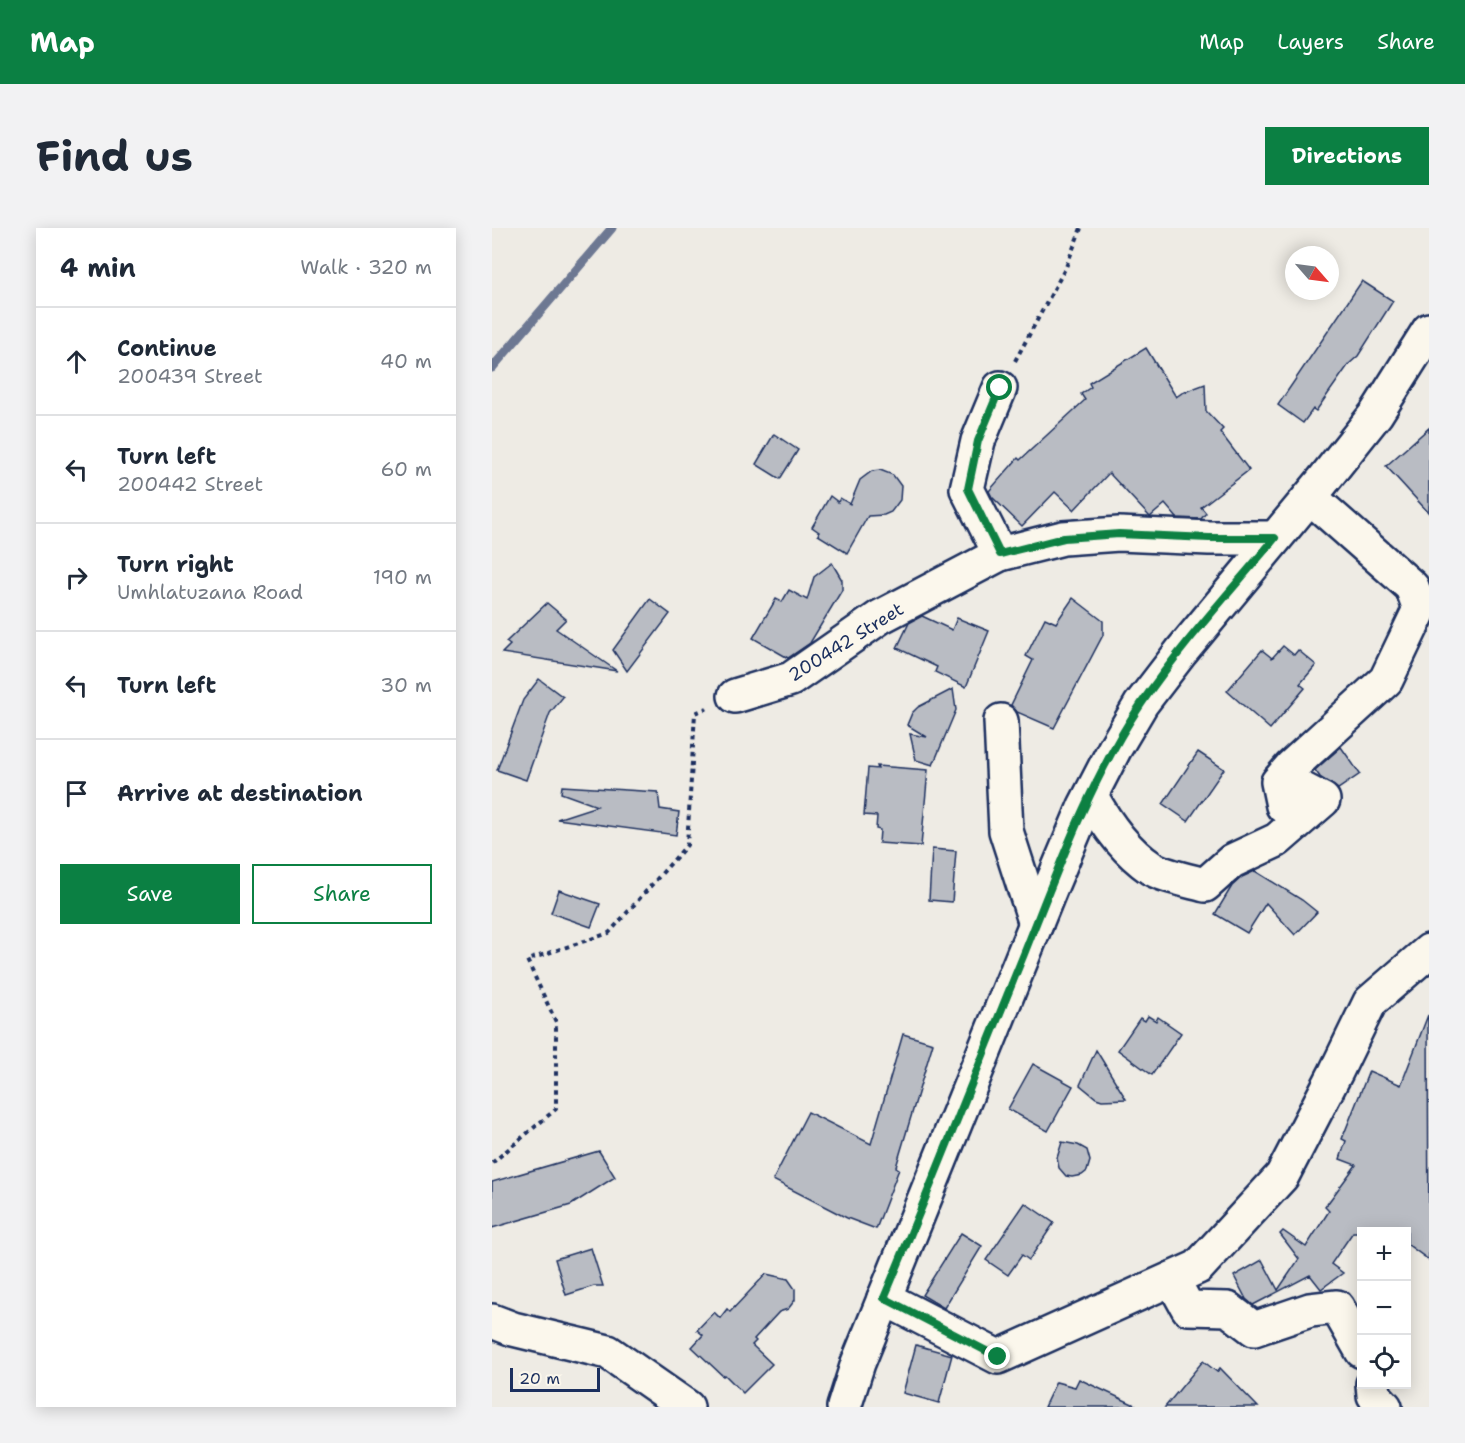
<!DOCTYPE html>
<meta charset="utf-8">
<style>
:root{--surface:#fff;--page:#f2f2f3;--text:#1f2937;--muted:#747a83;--line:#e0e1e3;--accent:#0b8043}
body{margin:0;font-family:"Shantell Sans",sans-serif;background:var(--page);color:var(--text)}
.controls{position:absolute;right:18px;bottom:18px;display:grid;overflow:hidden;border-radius:0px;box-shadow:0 3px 15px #0003}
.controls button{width:54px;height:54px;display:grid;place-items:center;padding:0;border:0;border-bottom:2px solid var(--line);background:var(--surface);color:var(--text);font:30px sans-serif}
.compass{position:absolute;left:793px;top:18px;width:54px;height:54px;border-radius:50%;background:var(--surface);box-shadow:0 3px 15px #0003;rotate:118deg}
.scale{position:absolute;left:18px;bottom:15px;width:90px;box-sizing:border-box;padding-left:6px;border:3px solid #1b2f5e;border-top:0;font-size:16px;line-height:21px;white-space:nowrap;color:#1b2f5e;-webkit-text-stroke:4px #fbf7ec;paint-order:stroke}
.stop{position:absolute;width:18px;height:18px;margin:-14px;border:4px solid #0b8043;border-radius:50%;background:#fff}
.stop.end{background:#0b8043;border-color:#fff;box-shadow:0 2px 6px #0008}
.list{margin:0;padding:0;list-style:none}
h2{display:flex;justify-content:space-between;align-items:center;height:78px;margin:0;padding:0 24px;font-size:26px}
h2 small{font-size:20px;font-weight:400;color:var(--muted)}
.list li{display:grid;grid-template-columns:39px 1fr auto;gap:18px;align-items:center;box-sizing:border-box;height:108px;padding:0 24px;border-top:2px solid var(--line)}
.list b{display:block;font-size:22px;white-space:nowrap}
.list p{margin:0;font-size:20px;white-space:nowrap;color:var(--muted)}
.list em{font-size:20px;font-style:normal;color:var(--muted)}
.actions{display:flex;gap:12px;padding:18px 24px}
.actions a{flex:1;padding:14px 0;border:2px solid var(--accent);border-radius:0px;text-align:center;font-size:21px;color:var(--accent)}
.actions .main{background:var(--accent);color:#fff}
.icon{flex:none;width:33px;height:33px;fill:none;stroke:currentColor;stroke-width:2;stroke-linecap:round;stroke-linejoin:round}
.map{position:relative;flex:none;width:937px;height:1179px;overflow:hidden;border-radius:0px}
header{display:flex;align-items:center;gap:36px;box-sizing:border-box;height:84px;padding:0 30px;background:var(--accent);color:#fff}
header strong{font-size:28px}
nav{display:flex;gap:33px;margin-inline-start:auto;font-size:21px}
.intro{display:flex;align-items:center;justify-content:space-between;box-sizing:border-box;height:144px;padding:0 36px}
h1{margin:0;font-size:42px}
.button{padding:15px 27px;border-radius:0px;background:var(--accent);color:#fff;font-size:21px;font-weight:700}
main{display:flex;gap:36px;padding:0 36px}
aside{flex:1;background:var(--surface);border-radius:0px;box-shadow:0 3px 15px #0003}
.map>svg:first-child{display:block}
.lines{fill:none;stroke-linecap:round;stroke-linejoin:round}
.stream{stroke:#6d7892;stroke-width:9}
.building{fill:#b9bcc3;stroke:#1b2f5e;stroke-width:1.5}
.minor-casing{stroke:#1b2f5e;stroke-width:38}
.path{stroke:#1b2f5e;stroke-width:4;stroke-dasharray:4.5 4.5;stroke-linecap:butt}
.minor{stroke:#fbf7ec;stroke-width:33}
.route{stroke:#0b8043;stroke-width:8}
.labels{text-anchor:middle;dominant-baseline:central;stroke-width:6;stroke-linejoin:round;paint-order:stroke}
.street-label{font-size:18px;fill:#1b2f5e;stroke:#fbf7ec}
</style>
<header>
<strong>Map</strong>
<nav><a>Map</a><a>Layers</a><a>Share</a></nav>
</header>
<div class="intro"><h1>Find us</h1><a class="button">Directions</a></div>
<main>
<aside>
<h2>4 min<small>Walk · 320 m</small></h2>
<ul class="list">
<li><svg class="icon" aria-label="ahead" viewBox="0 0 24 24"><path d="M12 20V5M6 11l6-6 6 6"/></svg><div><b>Continue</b><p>200439 Street</p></div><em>40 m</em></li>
<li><svg class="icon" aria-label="left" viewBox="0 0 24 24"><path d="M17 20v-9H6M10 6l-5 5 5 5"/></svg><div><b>Turn left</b><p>200442 Street</p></div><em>60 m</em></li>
<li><svg class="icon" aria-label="right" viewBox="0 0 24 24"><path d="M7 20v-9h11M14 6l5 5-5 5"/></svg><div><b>Turn right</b><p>Umhlatuzana Road</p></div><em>190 m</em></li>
<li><svg class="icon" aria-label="left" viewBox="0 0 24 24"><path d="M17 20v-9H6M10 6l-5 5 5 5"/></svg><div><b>Turn left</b></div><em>30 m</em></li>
<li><svg class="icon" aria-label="arrive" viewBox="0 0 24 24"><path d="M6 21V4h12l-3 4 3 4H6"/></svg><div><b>Arrive at destination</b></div></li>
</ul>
<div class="actions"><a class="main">Save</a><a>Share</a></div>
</aside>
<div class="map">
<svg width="937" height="1179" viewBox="0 0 937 1179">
<rect width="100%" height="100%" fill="#eeebe4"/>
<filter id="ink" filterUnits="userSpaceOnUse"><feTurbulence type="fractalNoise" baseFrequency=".0167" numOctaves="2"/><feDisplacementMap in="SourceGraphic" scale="12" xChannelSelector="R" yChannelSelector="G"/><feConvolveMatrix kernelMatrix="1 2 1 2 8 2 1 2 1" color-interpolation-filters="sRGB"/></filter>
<g filter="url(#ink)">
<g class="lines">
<polyline class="stream" points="0,140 120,0"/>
</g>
<g class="building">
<polygon points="870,53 901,73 866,128 857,136 824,183 821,181 811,195 786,177"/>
<polygon points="654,120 684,169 690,165 713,156 714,183 731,201 728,204 757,242 709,279 714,285 709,291 685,290 673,276 658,289 617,245 582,282 563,264 530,298 500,269 497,263 526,230 528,232 593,172 589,166 599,159 597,155"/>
<polygon points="937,200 937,285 894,238"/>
<polygon points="282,206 306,222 288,251 264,236"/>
<polygon points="388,242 401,247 409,258 408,272 399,284 392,287 376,288 355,325 326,307 327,304 320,299 338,268 346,274 348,270 358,276 368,252 380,243"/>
<polygon points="340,335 350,352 350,362 318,415 296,430 261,410 284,371 290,374 297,362 315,372 322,349"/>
<polygon points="581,370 611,393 611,407 562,500 525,484 519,477 541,432 534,428 553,390 564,395"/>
<polygon points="158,371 178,386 135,443 121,422"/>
<polygon points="55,375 74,391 64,401 125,443 10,425 18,417 14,414"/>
<polygon points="430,388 460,402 465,390 497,403 474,459 443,444 445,439 405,420 417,395"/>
<polygon points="791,418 802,427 806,422 824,437 808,456 813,460 778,501 735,463 770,422 780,430"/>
<polygon points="47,451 71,469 58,485 34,552 5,542 31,472"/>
<polygon points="461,461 464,482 441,537 424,532 418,506 435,509 415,497 420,485 426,479"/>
<polygon points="849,519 868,546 846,561 828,549 823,542"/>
<polygon points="706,524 732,541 696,593 671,576"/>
<polygon points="385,538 436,542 429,618 387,615 388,602 384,601 385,588 372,587 376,540 386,541"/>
<polygon points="70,558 166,564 168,581 187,584 184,607 65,591 105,578 69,565"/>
<polygon points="440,621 464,623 460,674 437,672"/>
<polygon points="763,643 810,672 825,684 803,707 774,675 755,705 723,686 740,658 750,649"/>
<polygon points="67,662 108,676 99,699 59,685"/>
<polygon points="936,787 937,1032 915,1016 915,1004 861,1004 839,1036 851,1045 829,1061 818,1047 761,1077 754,1071 742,1048 770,1032 786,1062 807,1031 788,1006 791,1003 814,1019 837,983 833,979 864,937 848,931 854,913 850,911 877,843 909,857"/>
<polygon points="656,788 664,793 666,789 689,805 660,847 626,822 648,790 653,793"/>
<polygon points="411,806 441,815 404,939 407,941 384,1001 355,990 281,952 316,884 379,916"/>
<polygon points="604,822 634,871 610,872 604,870 588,857"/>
<polygon points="541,836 581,858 556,903 516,881"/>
<polygon points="570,914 586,917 595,922 598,933 595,943 590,947 580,949 574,948 567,940 565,930"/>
<polygon points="107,923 123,949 79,977 0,1000 0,954"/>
<polygon points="533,975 562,995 537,1032 530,1027 516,1047 494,1032"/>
<polygon points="469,1005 490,1018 452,1080 430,1067"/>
<polygon points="99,1020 111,1058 102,1058 74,1067 63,1031"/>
<polygon points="274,1046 296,1051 303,1061 303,1072 296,1081 287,1084 262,1111 264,1113 260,1117 280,1136 251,1165 233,1147 231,1148 200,1119 211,1107 205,1102 222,1084 228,1090 235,1081 238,1084"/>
<polygon points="424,1117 460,1127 447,1175 411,1165"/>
<polygon points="711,1133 725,1144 728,1140 766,1179 673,1179"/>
<polygon points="587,1151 647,1179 552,1179 564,1154 583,1159"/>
</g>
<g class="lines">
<g class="minor-casing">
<g id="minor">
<polyline points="508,160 486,213 475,261 508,326"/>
<polyline points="243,468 299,451 388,389 508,326 571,310 627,306 717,310 783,310"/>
<polyline points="509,493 514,603 544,696"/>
<path d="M599,568C613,594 634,623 659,640C672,648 698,653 713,657L740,633L785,612L831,572L808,560L791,578L786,554L799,539L894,452L928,381L920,359L818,269"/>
<polyline points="680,1051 696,1080 736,1081 762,1101 818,1082 845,1079 870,1123"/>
<polyline points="392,1070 506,1129 706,1039 790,948 844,844 878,774 937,723"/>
<polyline points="0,1093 21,1101 116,1124 195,1179"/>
<polyline points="881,1156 882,1167 893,1179"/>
<polyline points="352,1179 366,1135 558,661 593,578 623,520 649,476 689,424 830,254 884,186 937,102"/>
</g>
</g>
<g class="path">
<polyline points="523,133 574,39 589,0"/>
<polyline points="0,935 64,881 64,794 35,732 117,705 195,617 203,485 215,480"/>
</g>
<use href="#minor" class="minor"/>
</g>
</g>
<g class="lines" filter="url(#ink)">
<path class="route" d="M506,1129L392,1070C440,956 485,841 532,726C566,641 598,552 649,476C689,417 738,364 783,310H717L627,306L572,310L508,326L476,261L486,213L508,160"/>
</g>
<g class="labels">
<g class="street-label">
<text transform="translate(354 414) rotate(-32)">200442 Street</text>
</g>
</g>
</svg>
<div class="controls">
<button>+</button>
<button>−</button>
<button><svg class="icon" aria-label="locate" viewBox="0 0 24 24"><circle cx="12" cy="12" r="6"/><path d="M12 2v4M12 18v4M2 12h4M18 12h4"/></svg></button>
</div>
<svg class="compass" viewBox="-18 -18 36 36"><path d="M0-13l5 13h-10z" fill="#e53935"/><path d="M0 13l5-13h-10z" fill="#747a83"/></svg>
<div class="scale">20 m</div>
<div class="stop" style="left:508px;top:160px"></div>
<div class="stop end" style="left:506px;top:1129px"></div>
</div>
</main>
